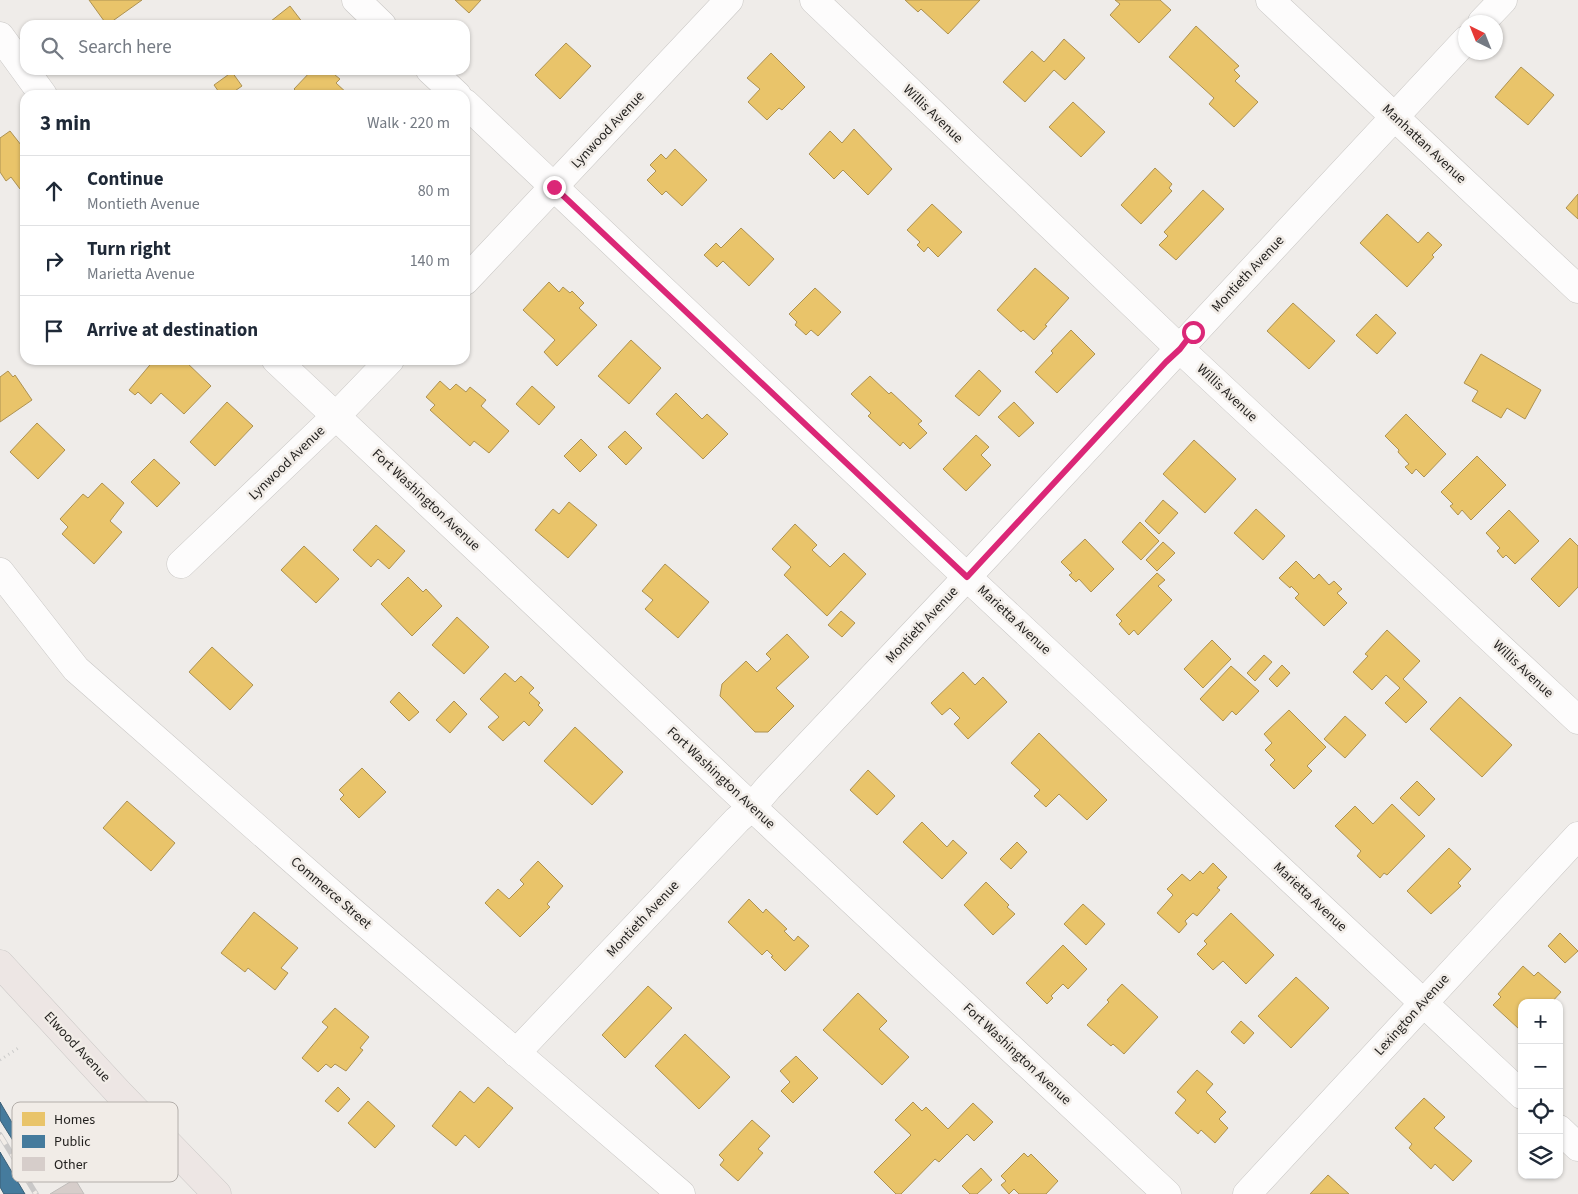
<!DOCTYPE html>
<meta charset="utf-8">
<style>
:root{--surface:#fff;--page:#f2f2f3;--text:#1f2937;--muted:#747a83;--line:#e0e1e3}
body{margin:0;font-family:"Source Sans 3",sans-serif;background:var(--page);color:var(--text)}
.controls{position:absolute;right:15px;bottom:15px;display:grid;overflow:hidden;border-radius:10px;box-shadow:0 1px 4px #0004}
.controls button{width:45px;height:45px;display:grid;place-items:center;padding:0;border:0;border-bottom:1px solid var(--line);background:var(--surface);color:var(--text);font:25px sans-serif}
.compass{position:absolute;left:1458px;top:15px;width:45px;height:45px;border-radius:50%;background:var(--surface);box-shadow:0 1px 4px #0004;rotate:317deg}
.stop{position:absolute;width:15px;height:15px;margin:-11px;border:4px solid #db2777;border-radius:50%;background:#fff}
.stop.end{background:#db2777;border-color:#fff;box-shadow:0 1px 5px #0008}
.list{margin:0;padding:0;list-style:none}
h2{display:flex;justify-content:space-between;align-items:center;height:65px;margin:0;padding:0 20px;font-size:21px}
h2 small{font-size:16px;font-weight:400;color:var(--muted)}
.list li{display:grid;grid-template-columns:32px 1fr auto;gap:15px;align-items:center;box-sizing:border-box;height:70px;padding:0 20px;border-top:1px solid var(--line)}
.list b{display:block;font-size:19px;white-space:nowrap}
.list p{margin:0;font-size:16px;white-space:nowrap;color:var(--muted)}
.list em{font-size:16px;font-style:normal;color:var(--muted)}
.icon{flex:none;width:28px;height:28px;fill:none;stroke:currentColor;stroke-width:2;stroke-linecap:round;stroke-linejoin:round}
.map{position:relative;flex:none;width:1578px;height:1194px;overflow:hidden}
.search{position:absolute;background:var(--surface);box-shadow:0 1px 4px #0004;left:20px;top:20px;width:450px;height:55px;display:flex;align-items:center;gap:12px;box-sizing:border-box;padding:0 18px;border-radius:15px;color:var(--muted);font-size:19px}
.panel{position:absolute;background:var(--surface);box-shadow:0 1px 4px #0004;left:20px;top:90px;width:450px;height:275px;border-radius:15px}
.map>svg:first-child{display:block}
.homes{fill:#e9c46a;stroke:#ad9253}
.public{fill:#457b9d;stroke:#3a5f77}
.building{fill:#d6cdca;stroke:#c0bdbb}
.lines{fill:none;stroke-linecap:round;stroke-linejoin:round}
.minor-casing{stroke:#c8c6c4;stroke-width:29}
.major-casing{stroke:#c9c7c5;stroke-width:29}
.path{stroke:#cacac9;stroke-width:3;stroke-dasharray:1 4;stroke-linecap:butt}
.minor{stroke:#fdfcfc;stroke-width:28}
.major{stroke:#ede6e4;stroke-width:28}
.rail-casing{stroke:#c9c8c8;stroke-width:5.5}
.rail{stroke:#f1ece7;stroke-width:4;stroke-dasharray:11;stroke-linecap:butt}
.route{stroke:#db2777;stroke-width:6}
.labels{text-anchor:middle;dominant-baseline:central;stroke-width:5;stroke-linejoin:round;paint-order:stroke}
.street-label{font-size:14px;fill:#211f1d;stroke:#f1ece7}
.key{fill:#f1ece7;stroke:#b3aeaa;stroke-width:1}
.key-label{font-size:14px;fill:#211f1d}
</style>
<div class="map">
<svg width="1578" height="1194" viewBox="0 0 1578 1194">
<rect width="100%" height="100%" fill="#efece9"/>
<g class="homes">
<polygon points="89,0 142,0 107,25"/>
<polygon points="455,0 481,0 469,13"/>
<polygon points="905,0 980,0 948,34 921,9 918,12"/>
<polygon points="1115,0 1160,0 1171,10 1139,43 1110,15 1120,4"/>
<polygon points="290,6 303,23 300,25 266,25"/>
<polygon points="1196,26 1239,66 1234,70 1240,76 1235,81 1258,102 1234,127 1209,104 1214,98 1169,57"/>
<polygon points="1064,39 1085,58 1065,80 1054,70 1025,102 1003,82 1032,51 1044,62"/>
<polygon points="566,43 591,66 560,99 535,75"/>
<polygon points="771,53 805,87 782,110 779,108 767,120 748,102 760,89 747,78"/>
<polygon points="1521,67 1554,95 1528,125 1495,97"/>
<polygon points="312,70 329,70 340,79 336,83 349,95 300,95 294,89"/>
<polygon points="232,72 242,86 229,95 221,95 214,85"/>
<polygon points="1073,102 1105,132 1081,157 1049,127"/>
<polygon points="854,129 892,169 868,195 843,170 834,179 809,154 830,131 842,143"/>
<polygon points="10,131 25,150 25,186 20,189 11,177 6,181 0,172 0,138"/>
<polygon points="675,149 707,180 682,206 666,191 662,195 647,180 656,171 650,165 661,154 666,159"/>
<polygon points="1155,168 1172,184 1169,188 1172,191 1141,224 1121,205"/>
<polygon points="1203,190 1224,209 1176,260 1159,245 1168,236 1164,232"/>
<polygon points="1578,194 1578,219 1566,208"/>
<polygon points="932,204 962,232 938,257 928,247 924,252 917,245 920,242 907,230"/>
<polygon points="1387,214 1418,243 1428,232 1442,245 1432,255 1434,257 1407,287 1360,243"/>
<polygon points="741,228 774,259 749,286 723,261 717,267 704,255 716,243 721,248"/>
<polygon points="1035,268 1069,298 1045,325 1047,326 1034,340 1023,330 1021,332 997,310"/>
<polygon points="549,282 559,292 563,287 570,293 572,291 584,303 579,308 597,325 557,366 544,352 555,340 523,310"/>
<polygon points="815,288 841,312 818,336 811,330 806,335 795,325 797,322 789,314"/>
<polygon points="1293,303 1335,341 1309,369 1267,331"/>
<polygon points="1376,314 1396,333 1377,354 1356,335"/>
<polygon points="1071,330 1095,354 1057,393 1035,372 1053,353 1051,351"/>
<polygon points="631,340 661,368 629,404 598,376"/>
<polygon points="1481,354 1541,390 1525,419 1507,408 1501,418 1472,401 1478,391 1464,383"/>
<polygon points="154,360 184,360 211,386 184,414 161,393 151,404 138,392 135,395 129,390"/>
<polygon points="979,370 1001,391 979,416 955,396"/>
<polygon points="8,371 13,377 15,375 32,400 0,422 0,377"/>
<polygon points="870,376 889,394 891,392 922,421 918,424 927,433 910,449 903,442 900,446 868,416 871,413 851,394"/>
<polygon points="440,381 450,390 456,384 466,392 470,387 486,400 481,406 509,431 489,453 474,441 470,446 430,410 435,405 426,397"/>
<polygon points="532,386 555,407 539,425 516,404"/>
<polygon points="676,393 702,419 707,414 728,434 703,459 656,414"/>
<polygon points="227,402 253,426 215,466 190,442"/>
<polygon points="1014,402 1034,423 1019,437 998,417"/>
<polygon points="1406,414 1446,454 1424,477 1416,469 1412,474 1405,467 1409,464 1398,452 1399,450 1385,436"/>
<polygon points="37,423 65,450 38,479 10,452"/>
<polygon points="625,431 642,448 626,465 608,447"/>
<polygon points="976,435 989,447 981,455 991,465 966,491 943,469"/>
<polygon points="581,439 597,455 580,472 564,456"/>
<polygon points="1194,440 1236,479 1205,513 1163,474"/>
<polygon points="1477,456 1506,485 1471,520 1462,510 1458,515 1450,506 1453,504 1441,492"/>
<polygon points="154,459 180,483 157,507 131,482"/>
<polygon points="102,483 124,503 110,521 122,532 94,564 62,534 68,527 60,519 83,494 88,498"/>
<polygon points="1163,500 1178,513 1159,534 1145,521"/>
<polygon points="569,502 597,525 568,558 535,530 553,509 559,514"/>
<polygon points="1256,509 1285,536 1263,560 1234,533"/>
<polygon points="1509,510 1539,541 1515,564 1506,555 1503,558 1497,551 1500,548 1486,533"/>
<polygon points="1140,522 1159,541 1141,560 1122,542"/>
<polygon points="795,524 817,545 812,550 830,567 844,553 866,574 827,616 784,575 791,567 772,549"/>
<polygon points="376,525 405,551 389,569 378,559 371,567 353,550"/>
<polygon points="1570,538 1578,546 1578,587 1559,607 1531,579"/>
<polygon points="1085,539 1114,569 1091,592 1079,579 1076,582 1069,575 1072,573 1061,562"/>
<polygon points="1163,542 1175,553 1157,571 1146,560"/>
<polygon points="304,546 339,579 316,603 281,570"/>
<polygon points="1296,561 1314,579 1319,574 1329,585 1334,581 1342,589 1337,593 1347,603 1324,626 1295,598 1299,594 1291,586 1290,588 1279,578"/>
<polygon points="665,564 709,602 678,638 645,609 653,600 642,591"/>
<polygon points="1157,573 1165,580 1158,586 1172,600 1138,635 1134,630 1129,635 1119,624 1122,621 1116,615"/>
<polygon points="408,577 423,592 426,589 442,606 412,636 381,604"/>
<polygon points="841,611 855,623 842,637 828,625"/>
<polygon points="457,617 489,647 464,674 432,645"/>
<polygon points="1387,630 1420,661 1403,679 1427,702 1406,723 1385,703 1400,688 1386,675 1372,690 1353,672 1368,656 1365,654"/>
<polygon points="787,634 809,657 776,688 794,706 768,732 755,732 720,696 722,684 746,661 757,672 771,659 766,654"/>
<polygon points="1212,640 1231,659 1203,688 1184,669"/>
<polygon points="212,647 253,685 230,710 189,672"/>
<polygon points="1264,655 1272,662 1255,681 1247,673"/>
<polygon points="1282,665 1290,673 1277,687 1269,679"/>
<polygon points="1231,666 1259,691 1236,715 1232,711 1223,721 1200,699"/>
<polygon points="963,672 975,685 983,677 1007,702 968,739 954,724 960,718 950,708 942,715 931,703"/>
<polygon points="505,673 515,682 521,676 534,688 529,693 540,703 538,705 543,710 529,726 524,721 503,741 488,727 499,717 480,699"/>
<polygon points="399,692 419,712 409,721 390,702"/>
<polygon points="1460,697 1512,745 1482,777 1430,729"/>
<polygon points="454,701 467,714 450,733 436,720"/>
<polygon points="1289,710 1326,747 1307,766 1312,771 1294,789 1270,765 1275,760 1265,750 1272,743 1264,734"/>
<polygon points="1345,716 1366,735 1345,758 1324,739"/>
<polygon points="575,727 623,772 592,805 544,761"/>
<polygon points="1039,733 1107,800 1087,820 1059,794 1046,807 1034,796 1040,790 1011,763"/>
<polygon points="362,768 386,792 359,818 340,799 344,795 339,790"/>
<polygon points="868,770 895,796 877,815 850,790"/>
<polygon points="1417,781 1435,799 1419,816 1400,798"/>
<polygon points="127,801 175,843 151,871 103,828"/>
<polygon points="1392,804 1425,836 1387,875 1384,873 1380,878 1357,856 1361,851 1335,826 1355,806 1373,824"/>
<polygon points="922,822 947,847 953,840 967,853 942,879 903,842"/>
<polygon points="1017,842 1027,852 1011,869 1000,859"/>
<polygon points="1449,848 1471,869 1458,883 1461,886 1431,914 1407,891"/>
<polygon points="538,861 563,886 547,904 550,907 520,937 485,903 498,889 509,899 524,884 520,880"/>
<polygon points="1213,863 1227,877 1217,888 1220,890 1197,916 1193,913 1185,921 1187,924 1179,933 1157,913 1173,895 1167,889 1182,874 1190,881 1200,871 1203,874"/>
<polygon points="986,882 1009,905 1007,907 1015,914 993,935 964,905"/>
<polygon points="749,899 763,913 766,909 787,929 784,931 794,941 798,936 809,946 785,971 771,957 773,956 767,950 762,955 728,922"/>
<polygon points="1083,904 1105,924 1086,945 1064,924"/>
<polygon points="254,912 298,948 281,968 288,973 275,990 248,968 245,972 221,953"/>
<polygon points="1231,913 1274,955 1246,984 1223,961 1213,970 1197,954 1207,944 1204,941"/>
<polygon points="1560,933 1578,951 1565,963 1548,946"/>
<polygon points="1063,945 1087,969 1068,989 1063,984 1051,996 1053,998 1047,1004 1026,983"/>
<polygon points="1523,966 1534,976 1538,972 1561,992 1551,1003 1522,1003 1522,1026 1519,1029 1493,1005 1501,997 1498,994"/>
<polygon points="1296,977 1329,1008 1291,1048 1258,1016"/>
<polygon points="1122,984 1158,1017 1124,1054 1113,1044 1111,1046 1087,1025 1109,1002 1107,1000"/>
<polygon points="648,986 672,1008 625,1058 602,1035"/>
<polygon points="858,993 887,1021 879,1029 909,1057 882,1085 823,1030"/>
<polygon points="335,1008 369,1037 360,1048 363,1050 346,1071 335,1064 331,1068 326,1064 318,1072 302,1058 328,1027 322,1022"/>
<polygon points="1241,1021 1254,1033 1244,1044 1231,1032"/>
<polygon points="685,1034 730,1077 699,1109 655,1066"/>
<polygon points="796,1056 818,1078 793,1103 781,1091 790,1082 780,1071"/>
<polygon points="1197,1070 1213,1084 1206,1092 1226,1112 1219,1119 1228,1128 1215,1143 1201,1130 1198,1134 1175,1113 1186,1100 1177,1092"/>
<polygon points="338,1087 350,1099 338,1112 325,1101"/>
<polygon points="488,1087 513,1108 479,1148 465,1135 456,1146 432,1126 460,1091 474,1103"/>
<polygon points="1424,1098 1445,1117 1434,1128 1472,1161 1453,1181 1435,1164 1431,1169 1409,1148 1412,1144 1395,1128"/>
<polygon points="368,1101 395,1126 375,1148 348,1123"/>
<polygon points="913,1102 922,1111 926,1107 948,1129 973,1103 993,1122 974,1141 967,1134 939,1162 935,1159 901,1194 896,1194 874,1172 911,1135 895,1120"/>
<polygon points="752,1120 770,1136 758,1149 763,1153 738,1181 720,1165 724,1160 719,1155"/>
<polygon points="1024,1153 1028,1157 1031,1154 1058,1181 1046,1194 1019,1194 1014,1189 1009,1194 1001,1185 1006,1181 1001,1176"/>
<polygon points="981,1168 992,1180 977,1194 970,1194 962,1186"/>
<polygon points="1328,1175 1349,1194 1310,1194"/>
</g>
<g class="public">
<polygon points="0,1102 31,1155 36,1164 29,1166 0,1120"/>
<polygon points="0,1152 25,1194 4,1194 0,1187"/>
</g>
<polygon class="building" points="75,1179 84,1194 50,1194"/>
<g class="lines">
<g class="minor-casing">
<g id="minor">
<polyline points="356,0 382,25"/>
<polyline points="814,0 1180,349 1578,720"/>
<polyline points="1270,0 1578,289"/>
<polyline points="1482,22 1503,0"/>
<polyline points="0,36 43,95"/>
<polyline points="430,70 457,95"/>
<polyline points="465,103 967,577 1522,1095"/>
<polyline points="465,281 729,0"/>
<polyline points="276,360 752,807 1167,1194"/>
<polyline points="181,564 336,416 390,360"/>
<polyline points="0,572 76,669 349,909 681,1194"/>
<polyline points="516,1053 737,820 752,807 768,788 967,577 1466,40"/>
<polyline points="1559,1129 1578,1147"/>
<polyline points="1247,1194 1578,836"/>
</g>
</g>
<g class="major-casing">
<polyline id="major" points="0,964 118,1092 217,1194"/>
</g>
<g class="path">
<polyline points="0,1060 20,1047"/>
<polyline points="89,1117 98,1109"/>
</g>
<use href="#minor" class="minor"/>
<use href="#major" class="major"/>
<g class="rail-casing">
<polyline id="rail" points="0,1135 36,1194"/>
</g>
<use href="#rail" class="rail"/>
</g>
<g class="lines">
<polyline class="route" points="554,187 967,577 1166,362 1180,349 1193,332"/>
</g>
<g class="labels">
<g class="street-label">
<text transform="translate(933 114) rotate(44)">Willis Avenue</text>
<text transform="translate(608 130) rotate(-47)">Lynwood Avenue</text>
<text transform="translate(1424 144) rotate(43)">Manhattan Avenue</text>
<text transform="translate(1248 274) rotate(-47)">Montieth Avenue</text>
<text transform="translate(1227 393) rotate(43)">Willis Avenue</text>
<text transform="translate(287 463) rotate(-44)">Lynwood Avenue</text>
<text transform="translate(426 500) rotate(43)">Fort Washington Avenue</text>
<text transform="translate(1014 620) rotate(43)">Marietta Avenue</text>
<text transform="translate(922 625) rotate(-47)">Montieth Avenue</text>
<text transform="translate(1523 669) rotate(43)">Willis Avenue</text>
<text transform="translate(721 778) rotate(43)">Fort Washington Avenue</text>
<text transform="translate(331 893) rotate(41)">Commerce Street</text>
<text transform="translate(1310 897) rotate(43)">Marietta Avenue</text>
<text transform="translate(643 919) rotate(-47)">Montieth Avenue</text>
<text transform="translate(1412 1015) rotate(-48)">Lexington Avenue</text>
<text transform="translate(77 1047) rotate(47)">Elwood Avenue</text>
<text transform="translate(1017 1054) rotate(43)">Fort Washington Avenue</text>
</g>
</g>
<rect x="12" y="1102" width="166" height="80" rx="8" class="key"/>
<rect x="22" y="1112" width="23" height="14" fill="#e9c46a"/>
<rect x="22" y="1135" width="23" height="13" fill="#457b9d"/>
<rect x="22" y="1157" width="23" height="14" fill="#d6cdca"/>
<g class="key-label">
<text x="54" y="1124">Homes</text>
<text x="54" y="1146">Public</text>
<text x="54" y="1169">Other</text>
</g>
</svg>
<div class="controls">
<button>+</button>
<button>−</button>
<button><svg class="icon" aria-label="locate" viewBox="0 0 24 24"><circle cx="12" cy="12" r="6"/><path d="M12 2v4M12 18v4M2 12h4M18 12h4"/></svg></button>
<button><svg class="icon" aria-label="layers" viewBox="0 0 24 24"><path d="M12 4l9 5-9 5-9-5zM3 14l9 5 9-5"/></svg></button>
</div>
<svg class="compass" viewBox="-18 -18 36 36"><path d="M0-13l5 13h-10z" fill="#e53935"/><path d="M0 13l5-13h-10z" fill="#747a83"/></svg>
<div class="stop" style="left:1193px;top:332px"></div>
<div class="stop end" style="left:554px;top:187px"></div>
<div class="search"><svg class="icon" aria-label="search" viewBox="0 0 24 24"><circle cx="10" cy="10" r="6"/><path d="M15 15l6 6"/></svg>Search here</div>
<section class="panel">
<h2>3 min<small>Walk · 220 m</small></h2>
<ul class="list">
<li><svg class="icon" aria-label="ahead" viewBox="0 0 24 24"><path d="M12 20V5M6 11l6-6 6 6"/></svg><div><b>Continue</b><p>Montieth Avenue</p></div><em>80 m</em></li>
<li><svg class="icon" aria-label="right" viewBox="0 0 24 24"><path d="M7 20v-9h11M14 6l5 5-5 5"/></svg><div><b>Turn right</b><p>Marietta Avenue</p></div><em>140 m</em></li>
<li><svg class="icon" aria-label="arrive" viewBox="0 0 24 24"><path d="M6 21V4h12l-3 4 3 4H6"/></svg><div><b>Arrive at destination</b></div></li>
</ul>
</section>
</div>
